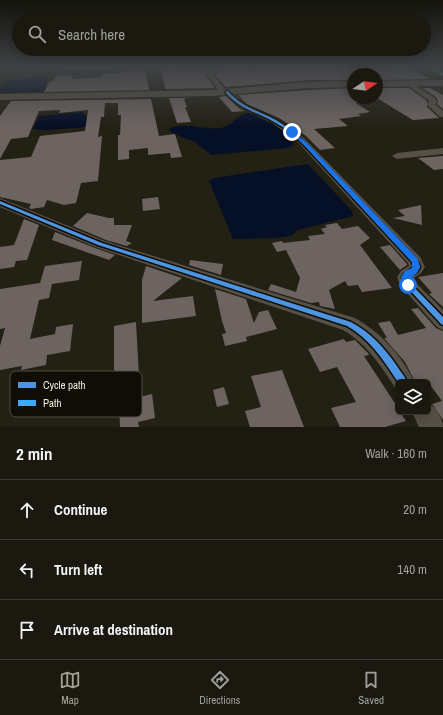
<!DOCTYPE html>
<meta charset="utf-8">
<style>
:root{--surface:#1a180f;--page:#27251d;--text:#f1f3f6;--muted:#9fa09e;--line:#38372f;--accent:#a6a295}
body{margin:0;font-family:"Archivo Narrow",sans-serif;background:var(--page);color:var(--text)}
.controls{position:absolute;right:12px;bottom:12px;display:grid;overflow:hidden;border-radius:6px;box-shadow:0 2px 10px #0003}
.controls button{width:36px;height:36px;display:grid;place-items:center;padding:0;border:0;border-bottom:1px solid var(--line);background:var(--surface);color:var(--text);font:20px sans-serif}
.compass{position:absolute;left:347px;top:68px;width:36px;height:36px;border-radius:50%;background:var(--surface);box-shadow:0 2px 10px #0003;rotate:77deg}
.stop{position:absolute;width:12px;height:12px;margin:-9px;border:3px solid #1a73e8;border-radius:50%;background:#fff}
.stop.end{background:#1a73e8;border-color:#fff;box-shadow:0 1px 4px #0008}
.list{margin:0;padding:0;list-style:none}
h2{display:flex;justify-content:space-between;align-items:center;height:52px;margin:0;padding:0 16px;font-size:17px}
h2 small{font-size:13px;font-weight:400;color:var(--muted)}
.list li{display:grid;grid-template-columns:26px 1fr auto;gap:12px;align-items:center;box-sizing:border-box;height:60px;padding:0 16px;border-top:1px solid var(--line)}
.list b{display:block;font-size:15px;white-space:nowrap}
.list em{font-size:13px;font-style:normal;color:var(--muted)}
.icon{flex:none;width:22px;height:22px;fill:none;stroke:currentColor;stroke-width:2;stroke-linecap:round;stroke-linejoin:round}
.map{position:relative;flex:none;width:443px;height:427px;overflow:hidden}
.search{position:absolute;background:var(--surface);box-shadow:0 2px 10px #0003;left:12px;right:12px;top:12px;height:44px;display:flex;align-items:center;gap:10px;box-sizing:border-box;padding:0 14px;border-radius:22px;color:var(--muted);font-size:15px}
.sheet{height:232px;background:var(--surface)}
nav{display:flex;justify-content:space-around;align-items:center;box-sizing:border-box;height:56px;border-top:1px solid var(--line);background:var(--surface);font-size:11px;color:var(--muted)}
nav a{display:grid;justify-items:center;gap:2px}
nav .on{color:var(--accent)}
.map>svg:first-child{display:block}
.water{fill:#050f26}
.building{fill:#6d6462}
.lines{fill:none;stroke-linecap:round;stroke-linejoin:round}
.street{fill:#565046;fill-rule:evenodd}
.secondary{fill:#585043;fill-rule:evenodd}
.quiet{stroke:#3fa9f5;stroke-width:2;stroke-dasharray:4 2;stroke-linecap:butt}
.cycleway-casing{stroke:#0f0d05;stroke-width:3}
.cycleway{fill:#4d94e3;fill-rule:evenodd}
.route{fill:#1a73e8}
.key{fill:#0f0d05;stroke:#514f45;stroke-width:1}
.key-label{font-size:11px;fill:#ece8db}
</style>
<div class="map">
<svg width="443" height="427" viewBox="0 0 443 427">
<rect width="100%" height="100%" fill="#232014"/>
<g class="water">
<polygon points="70,68 70,67 136,68 133,70 79,73 71,73"/>
<polygon points="48,75 49,78 44,87 48,90 45,92 0,93 0,90 6,81"/>
<polygon points="82,112 89,118 87,127 46,130 33,129 39,116"/>
<path d="M248,113C261,115 290,131 293,144L291,147L280,149L211,155L195,142L172,133L169,129C185,121 204,131 221,128C232,126 237,114 248,113Z"/>
<polygon points="308,164 352,211 353,216 298,230 291,236 276,238 233,239 209,181 214,178"/>
</g>
<g class="building">
<polygon points="159,67 208,71 206,76 215,88 166,89"/>
<polygon points="221,67 406,67 430,79 377,80 377,74 353,74 353,80 309,80 226,87 215,75"/>
<polygon points="145,70 149,90 44,92 50,81 53,81 56,76 70,75 70,76 73,76 72,79 102,77 103,74"/>
<polygon points="353,88 353,98 359,98 356,103 370,112 358,114 361,116 339,119 348,126 314,129 335,148 320,150 306,136 279,118 247,104 238,95 309,90"/>
<polygon points="377,88 409,88 427,101 427,107 439,118 413,120 377,98"/>
<polygon points="422,88 434,88 430,88 443,95 443,109 437,104 438,101 436,97"/>
<polygon points="226,96 240,109 245,111 232,112 219,97"/>
<polygon points="169,98 187,98 184,99 187,107 185,107 191,122 177,123"/>
<polygon points="151,99 159,136 175,134 182,157 171,158 170,153 148,155 148,148 129,150 129,159 118,160 118,135 120,135 121,115 118,115 118,103 105,103 104,117 101,117 98,137 102,136 98,181 81,183 76,203 64,205 47,200 44,207 31,209 29,208 31,204 0,197 0,160 31,157 40,136 85,131 88,110 59,113 60,110 39,111 28,137 11,139 0,159 0,116 11,101"/>
<polygon points="443,156 443,169 434,170 418,158"/>
<polygon points="158,197 160,209 143,211 142,199"/>
<polygon points="421,205 422,225 393,218 405,216 398,210"/>
<polygon points="87,213 109,218 114,218 114,225 132,225 126,241 132,243 127,246 106,240 73,226"/>
<polygon points="24,219 39,225 27,260 16,261 14,267 0,269 0,247 14,245"/>
<polygon points="337,223 342,229 358,226 370,238 360,245 392,288 362,292 358,285 348,286 345,281 329,290 335,309 320,306 319,302 311,303 268,290 271,284 296,292 300,278 286,250 277,252 272,243 282,241 283,243 310,240 308,236 325,234 321,229 327,227 325,225"/>
<polygon points="55,232 95,248 115,255 109,260 52,240"/>
<polygon points="390,245 407,264 407,265 400,270 380,247"/>
<polygon points="190,260 223,264 221,275 189,265"/>
<polygon points="82,261 79,280 52,284 49,298 39,300 30,339 55,334 56,327 73,324 70,351 47,355 46,365 21,370 22,366 0,370 0,346 5,328 0,329 0,289 40,283 45,266"/>
<polygon points="146,266 182,278 153,301 193,296 196,316 142,323 142,280"/>
<polygon points="443,273 443,307 429,294 432,293 418,277"/>
<polygon points="215,289 246,299 254,323 259,312 268,310 277,329 246,337 247,341 225,346 222,334 226,333 222,321"/>
<polygon points="418,308 436,328 443,331 443,420 432,404 442,401 428,382 415,382 405,362 384,338 387,338 378,323 390,321 398,335 426,328 411,309"/>
<polygon points="136,322 139,377 114,382 114,326"/>
<polygon points="344,339 346,342 355,340 368,353 369,355 364,356 398,408 398,412 400,412 406,421 385,427 340,427 331,408 356,402 337,367 320,372 308,349"/>
<polygon points="282,370 304,427 250,427 245,411 261,407 251,376"/>
<polygon points="224,387 229,404 217,407 213,390"/>
<polygon points="152,394 155,418 138,422 139,427 120,427 119,402"/>
</g>
<g class="lines">
<g class="street">
<polygon points="168,67 220,67 213,75 226,90 230,90 246,105 278,119 301,135 420,257 425,267 421,273 414,278 415,282 443,310 443,330 437,327 400,285 397,277 401,271 409,266 408,263 295,139 272,123 241,108 225,94 221,94 207,75 211,70"/>
<polygon points="426,67 435,67 443,72 443,76"/>
<polygon points="406,82 410,82 435,98 437,102 435,104 443,111 443,117 440,117 428,106 427,104 429,101 406,84"/>
<polygon points="443,148 443,154 397,159 392,156 397,153"/>
<path d="M0,198L105,241L355,318C380,332 403,356 414,382H398V390L396,389C381,366 367,344 343,330L95,247L0,207Z"/>
<path d="M428,403C435,406 443,419 443,427H419L412,412H428Z"/>
</g>
<g class="secondary">
<polygon points="443,80 443,86 377,87 377,81"/>
<polygon points="353,81 353,87 309,88 213,96 0,100 0,94 213,90 309,82"/>
</g>
<g class="quiet">
<polyline points="171,67 217,68"/>
<polyline points="429,67 443,74"/>
</g>
<g class="cycleway-casing">
<g id="cycleway">
<path d="M226,91H228C243,108 257,110 276,120C285,125 292,131 299,137L417,260L420,267L417,272L408,277L411,284L443,317V325L441,324L405,285L402,277L404,274L414,267L412,262L304,145C295,136 285,128 274,122C255,111 241,110 226,93Z"/>
<path d="M0,201L102,243L351,322C371,333 384,347 397,366C400,371 405,376 407,382H398C383,360 371,340 347,326L98,245L0,204Z"/>
</g>
</g>
<use href="#cycleway" class="cycleway"/>
</g>
<linearGradient id="sky" x2="0" y2="1"><stop stop-color="#13120b"/><stop offset="0.53" stop-color="#3f4245"/><stop offset="1" stop-color="#3f4245" stop-opacity="0"/></linearGradient>
<rect width="443" height="127" fill="url(#sky)"/>
<polygon class="route" points="292,130 307,143 418,259 420,267 417,273 410,278 412,285 411,287 405,287 401,277 405,271 412,268 412,262 304,145 290,133"/>
<rect x="10" y="371" width="132" height="46" rx="6" class="key"/>
<rect x="18" y="382" width="18" height="6" fill="#4d94e3"/>
<rect x="18" y="400" width="18" height="6" fill="#3fa9f5"/>
<g class="key-label">
<text x="43" y="389">Cycle path</text>
<text x="43" y="407">Path</text>
</g>
</svg>
<div class="controls">
<button><svg class="icon" aria-label="layers" viewBox="0 0 24 24"><path d="M12 4l9 5-9 5-9-5zM3 14l9 5 9-5"/></svg></button>
</div>
<svg class="compass" viewBox="-18 -18 36 36"><path d="M0-13l5 13h-10z" fill="#e53935"/><path d="M0 13l5-13h-10z" fill="#9fa09e"/></svg>
<div class="stop" style="left:408px;top:285px"></div>
<div class="stop end" style="left:292px;top:132px"></div>
<div class="search"><svg class="icon" aria-label="search" viewBox="0 0 24 24"><circle cx="10" cy="10" r="6"/><path d="M15 15l6 6"/></svg>Search here</div>
</div>
<section class="sheet">
<h2>2 min<small>Walk · 160 m</small></h2>
<ul class="list">
<li><svg class="icon" aria-label="ahead" viewBox="0 0 24 24"><path d="M12 20V5M6 11l6-6 6 6"/></svg><div><b>Continue</b></div><em>20 m</em></li>
<li><svg class="icon" aria-label="left" viewBox="0 0 24 24"><path d="M17 20v-9H6M10 6l-5 5 5 5"/></svg><div><b>Turn left</b></div><em>140 m</em></li>
<li><svg class="icon" aria-label="arrive" viewBox="0 0 24 24"><path d="M6 21V4h12l-3 4 3 4H6"/></svg><div><b>Arrive at destination</b></div></li>
</ul>
</section>
<nav>
<a class="on"><svg class="icon" aria-label="map" viewBox="0 0 24 24"><path d="M3 6l6-2 6 2 6-2v14l-6 2-6-2-6 2zM9 4v14M15 6v14"/></svg>Map</a>
<a><svg class="icon" aria-label="directions" viewBox="0 0 24 24"><path d="M12 3l9 9-9 9-9-9zM9 14v-3h6M13 9l2 2-2 2"/></svg>Directions</a>
<a><svg class="icon" aria-label="saved" viewBox="0 0 24 24"><path d="M7 4h10v16l-5-4-5 4z"/></svg>Saved</a>
</nav>
